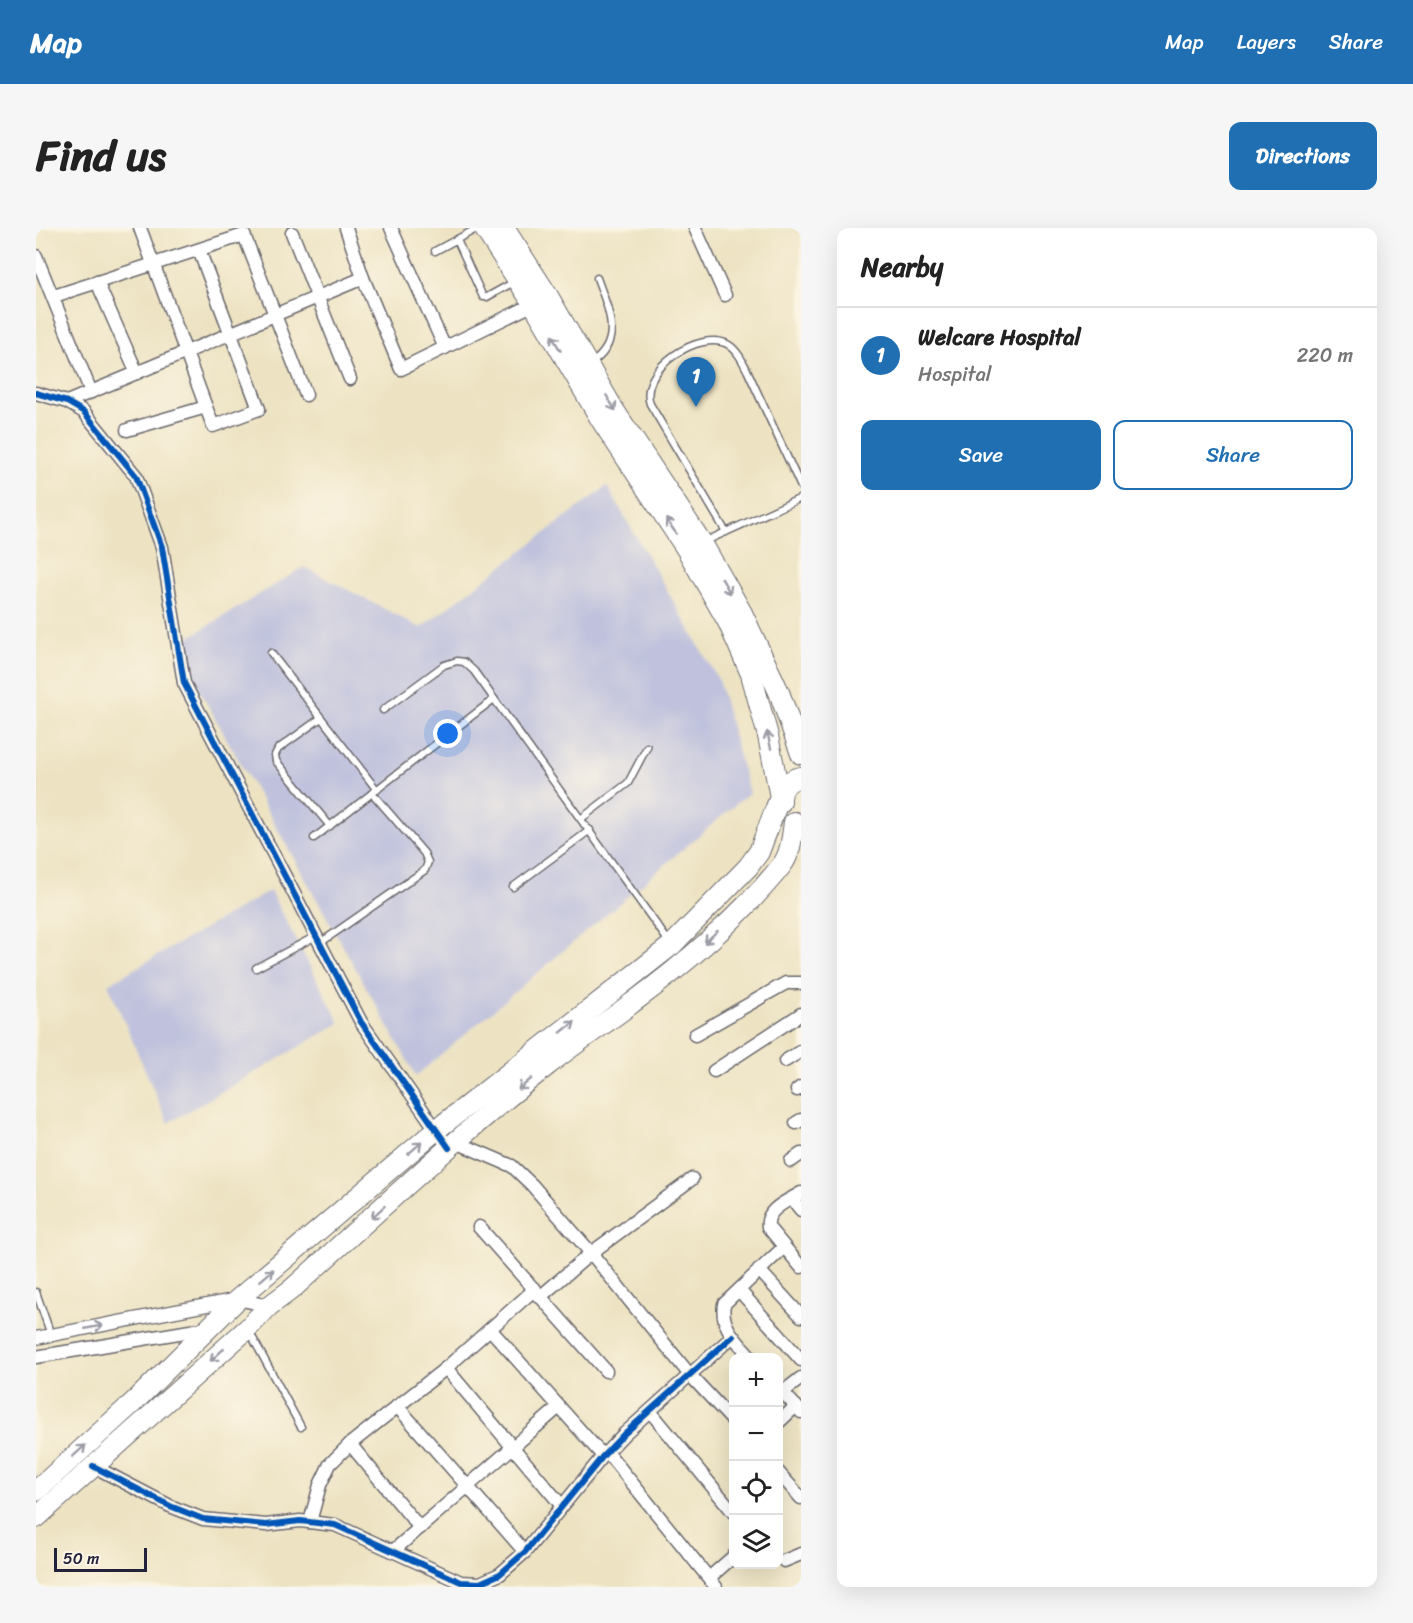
<!DOCTYPE html>
<meta charset="utf-8">
<style>
:root{--surface:#fff;--page:#f6f6f6;--text:#222;--muted:#767676;--line:#e0e0e0;--accent:#1f6fb2}
body{margin:0;font-family:Sriracha,sans-serif;background:var(--page);color:var(--text)}
.controls{position:absolute;right:18px;bottom:18px;display:grid;overflow:hidden;border-radius:12px;box-shadow:0 6px 24px #0002}
.controls button{width:54px;height:54px;display:grid;place-items:center;padding:0;border:0;border-bottom:2px solid var(--line);background:var(--surface);color:var(--text);font:30px sans-serif}
.scale{position:absolute;left:18px;bottom:15px;width:93px;box-sizing:border-box;padding-left:6px;border:3px solid #22223b;border-top:0;font-size:16px;line-height:21px;white-space:nowrap;color:#22223b;-webkit-text-stroke:4px #fcf5e5;paint-order:stroke}
.you{position:absolute;left:412px;top:506px;width:21px;height:21px;margin:-15px;border:4px solid #fff;border-radius:50%;background:#1a73e8;box-shadow:0 0 0 9px #1a73e833}
.badge{display:grid;place-items:center;width:39px;height:39px;border-radius:50%;background:var(--accent);color:#fff;font-size:20px;font-weight:700}
.pin{position:absolute;translate:-50% -50px;filter:drop-shadow(0 2px 3px #0008)}
.pin::after{content:'';position:absolute;top:32px;width:21px;height:18px;background:inherit;clip-path:polygon(0 0,100% 0,50% 100%)}
.list{margin:0;padding:0;list-style:none}
h2{display:flex;justify-content:space-between;align-items:center;height:78px;margin:0;padding:0 24px;font-size:26px}
h2 small{font-size:20px;font-weight:400;color:var(--muted)}
.list li{display:grid;grid-template-columns:39px 1fr auto;gap:18px;align-items:center;box-sizing:border-box;height:96px;padding:0 24px;border-top:2px solid var(--line)}
.list b{display:block;font-size:22px;white-space:nowrap}
.list p{margin:0;font-size:20px;white-space:nowrap;color:var(--muted)}
.list em{font-size:20px;font-style:normal;color:var(--muted)}
.actions{display:flex;gap:12px;padding:18px 24px}
.actions a{flex:1;padding:14px 0;border:2px solid var(--accent);border-radius:12px;text-align:center;font-size:21px;color:var(--accent)}
.actions .main{background:var(--accent);color:#fff}
.icon{flex:none;width:33px;height:33px;fill:none;stroke:currentColor;stroke-width:2;stroke-linecap:round;stroke-linejoin:round}
.map{position:relative;flex:none;width:765px;height:1359px;overflow:hidden;border-radius:12px}
header{display:flex;align-items:center;gap:36px;box-sizing:border-box;height:84px;padding:0 30px;background:var(--accent);color:#fff}
header strong{font-size:28px}
nav{display:flex;gap:33px;margin-inline-start:auto;font-size:21px}
.intro{display:flex;align-items:center;justify-content:space-between;box-sizing:border-box;height:144px;padding:0 36px}
h1{margin:0;font-size:42px}
.button{padding:15px 27px;border-radius:12px;background:var(--accent);color:#fff;font-size:21px;font-weight:700}
main{display:flex;gap:36px;padding:0 36px}
aside{flex:1;background:var(--surface);border-radius:12px;box-shadow:0 6px 24px #0002}
.map>svg:first-child{display:block}
.industrial{fill:#c0c2dd}
.lines{fill:none;stroke-linecap:round;stroke-linejoin:round}
.lane-casing{stroke:#69666b;stroke-width:9}
.street-casing{stroke:#69666b;stroke-width:15}
.primary-casing{stroke:#69666b;stroke-width:22}
.lane{stroke:#fff;stroke-width:6}
.street{stroke:#fff;stroke-width:12}
.primary{stroke:#fff;stroke-width:20}
.cycleway-casing{stroke:#fcf5e5;stroke-width:10}
.cycleway{stroke:#0057b8;stroke-width:6}
.oneway{stroke:#9c9ca7}
</style>
<header>
<strong>Map</strong>
<nav><a>Map</a><a>Layers</a><a>Share</a></nav>
</header>
<div class="intro"><h1>Find us</h1><a class="button">Directions</a></div>
<main>
<div class="map">
<svg width="765" height="1359" viewBox="0 0 765 1359">
<rect width="100%" height="100%" fill="#fcf5e5"/>
<filter id="ink" filterUnits="userSpaceOnUse"><feTurbulence type="fractalNoise" baseFrequency=".0167" numOctaves="2"/><feDisplacementMap in="SourceGraphic" scale="12" xChannelSelector="R" yChannelSelector="G"/><feConvolveMatrix kernelMatrix="1 2 1 2 8 2 1 2 1" color-interpolation-filters="sRGB"/></filter>
<filter id="wash" filterUnits="userSpaceOnUse"><feTurbulence type="fractalNoise" baseFrequency=".008" numOctaves="4" result="noise"/><feDisplacementMap in="SourceGraphic" scale="24" xChannelSelector="R" yChannelSelector="G"/><feGaussianBlur stdDeviation="1.35" result="paint"/><feColorMatrix in="noise" values="0 0 0 0 0 0 0 0 0 0 0 0 0 0 0 0 0 1.4 0 .05"/><feComposite in="paint" operator="in"/></filter>
<g filter="url(#wash)">
<rect width="100%" height="100%" fill="#ede3c3"/>
<g class="industrial">
<polygon points="571,258 682,451 713,565 380,848 161,458 149,412 268,339 385,400"/>
<polygon points="234,663 304,795 132,895 72,756"/>
</g>
</g>
<g filter="url(#ink)">
<g class="lines">
<g class="lane-casing">
<g id="lane">
<polyline points="421,12 447,69 451,69 478,54"/>
<polyline points="399,23 442,0"/>
<path d="M554,136C589,114 572,81 561,50"/>
<path d="M690,304L614,176C602,141 665,100 693,117C702,123 707,134 712,144L765,259"/>
<polyline points="670,313 765,270"/>
<polyline points="235,425 341,562"/>
<polyline points="347,482 408,437 421,433 428,434 438,443 633,714"/>
<polyline points="285,490 242,521 239,527 240,533 294,598"/>
<polyline points="546,590 592,555 611,519"/>
<polyline points="278,610 458,471"/>
<polyline points="477,659 554,602"/>
<polyline points="284,715 389,642 392,634 388,625 336,565"/>
<polyline points="220,740 280,708"/>
<polyline points="0,1064 15,1107"/>
<polyline points="213,1103 265,1199"/>
</g>
</g>
<g class="street-casing">
<g id="street">
<polyline points="104,0 177,198 223,181 163,22"/>
<polyline points="310,0 327,50 365,141 502,74"/>
<polyline points="355,0 409,120"/>
<polyline points="659,0 689,67"/>
<polyline points="256,5 314,151"/>
<polyline points="0,28 55,164"/>
<polyline points="61,54 101,145"/>
<polyline points="18,68 208,7 270,167"/>
<polyline points="0,165 31,174 48,184 100,248 126,319 148,455 325,794 413,920"/>
<polyline points="31,174 327,50"/>
<polyline points="91,202 170,179"/>
<polyline points="659,807 750,755 765,755"/>
<polyline points="749,833 765,823"/>
<polyline points="678,843 765,786"/>
<polyline points="761,862 765,859"/>
<polyline points="760,895 765,892"/>
<polyline points="420,914 476,938 496,957 555,1025 654,1147 698,1194"/>
<polyline points="755,933 765,926"/>
<path d="M765,965C752,973 729,981 732,999L765,1039"/>
<polyline points="756,971 765,982"/>
<polyline points="443,999 570,1143"/>
<polyline points="723,1042 765,1088"/>
<polyline points="703,1062 765,1132"/>
<polyline points="504,1069 555,1025 656,951"/>
<polyline points="454,1101 567,1228"/>
<polyline points="0,1110 202,1071 233,1078"/>
<polyline points="0,1129 172,1100"/>
<path d="M716,1130C701,1113 684,1099 688,1076L748,1019"/>
<polyline points="410,1140 526,1278"/>
<polyline points="742,1159 765,1184"/>
<polyline points="747,1164 765,1150"/>
<polyline points="361,1178 489,1324"/>
<polyline points="614,1183 698,1285"/>
<polyline points="742,1195 760,1178"/>
<polyline points="314,1216 384,1300"/>
<polyline points="571,1224 680,1359"/>
<polyline points="57,1238 134,1278 167,1291 230,1297 264,1293 299,1297 425,1354 444,1355 464,1346 489,1324 567,1228 588,1206 697,1108"/>
<polyline points="742,1244 765,1270"/>
<polyline points="274,1294 284,1257 294,1236 314,1216 410,1140 499,1061"/>
<polyline points="357,1323 523,1179"/>
<polyline points="748,1333 765,1326"/>
<polyline points="673,1350 698,1328"/>
</g>
</g>
<g class="primary-casing">
<g id="primary">
<polyline points="468,0 512,68 578,182 666,315 706,385 743,464 765,526"/>
<path d="M745,574C744,561 752,551 765,549"/>
<polyline points="0,1263 100,1172 202,1071 400,902 636,717 712,639 723,624 744,569 732,508 715,446 692,394 651,322 565,192 498,77 448,0"/>
<path d="M0,1290L212,1100L233,1078L256,1061C340,985 423,907 512,837C539,815 569,796 596,775C648,737 706,687 746,637C755,625 756,608 758,594"/>
</g>
</g>
<use href="#lane" class="lane"/>
<use href="#street" class="street"/>
<use href="#primary" class="primary"/>
<g class="cycleway-casing">
<g id="cycleway">
<polyline points="0,165 31,174 48,184 100,248 126,319 148,455 325,794 413,920"/>
<polyline points="57,1238 134,1278 167,1291 230,1297 264,1293 299,1297 425,1354 444,1355 464,1346 489,1324 567,1228 588,1206 697,1108"/>
</g>
</g>
<use href="#cycleway" class="cycleway"/>
</g>
<defs><path id="oneway-shaft" d="M-6 0H5M1.5-3L5.5 0L1.5 3" fill="none" stroke-width="1.6" stroke-linecap="round" stroke-linejoin="round" transform="scale(1.5)"/></defs>
<g class="oneway">
<use href="#oneway-shaft" transform="translate(520 115) rotate(-120)"/>
<use href="#oneway-shaft" transform="translate(575 175) rotate(59)"/>
<use href="#oneway-shaft" transform="translate(635 298) rotate(-124)"/>
<use href="#oneway-shaft" transform="translate(690 358) rotate(60)"/>
<use href="#oneway-shaft" transform="translate(733 512) rotate(-103)"/>
<use href="#oneway-shaft" transform="translate(675 709) rotate(136)"/>
<use href="#oneway-shaft" transform="translate(532 799) rotate(-38)"/>
<use href="#oneway-shaft" transform="translate(489 856) rotate(140)"/>
<use href="#oneway-shaft" transform="translate(379 920) rotate(-41)"/>
<use href="#oneway-shaft" transform="translate(342 984) rotate(138)"/>
<use href="#oneway-shaft" transform="translate(231 1047) rotate(-41)"/>
<use href="#oneway-shaft" transform="translate(58 1099) rotate(-11)"/>
<use href="#oneway-shaft" transform="translate(181 1127) rotate(138)"/>
<use href="#oneway-shaft" transform="translate(43 1223) rotate(-42)"/>
</g>
</g>
</svg>
<div class="controls">
<button>+</button>
<button>−</button>
<button><svg class="icon" aria-label="locate" viewBox="0 0 24 24"><circle cx="12" cy="12" r="6"/><path d="M12 2v4M12 18v4M2 12h4M18 12h4"/></svg></button>
<button><svg class="icon" aria-label="layers" viewBox="0 0 24 24"><path d="M12 4l9 5-9 5-9-5zM3 14l9 5 9-5"/></svg></button>
</div>
<div class="scale">50 m</div>
<div class="you"></div>
<div class="pin badge" style="left:660px;top:179px">1</div>
</div>
<aside>
<h2>Nearby<small></small></h2>
<ul class="list">
<li><span class="badge">1</span><div><b>Welcare Hospital</b><p>Hospital</p></div><em>220 m</em></li>
</ul>
<div class="actions"><a class="main">Save</a><a>Share</a></div>
</aside>
</main>
